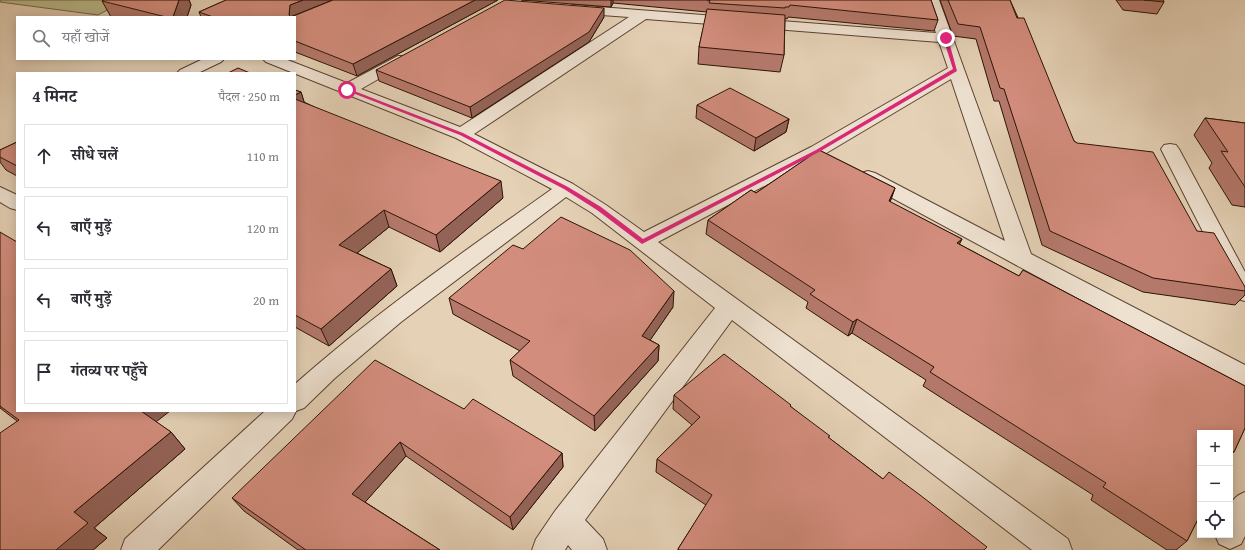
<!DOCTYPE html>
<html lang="hi">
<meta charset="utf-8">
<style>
:root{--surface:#fff;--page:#f2f2f3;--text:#2b2b33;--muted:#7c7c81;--line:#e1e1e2}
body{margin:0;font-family:"Gentium Book Plus","Noto Serif Devanagari",serif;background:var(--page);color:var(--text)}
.controls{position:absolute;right:12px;bottom:12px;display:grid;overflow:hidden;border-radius:0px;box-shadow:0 2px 10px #0003}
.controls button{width:36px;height:36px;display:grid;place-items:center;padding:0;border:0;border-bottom:1px solid var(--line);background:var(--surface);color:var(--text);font:20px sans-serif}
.stop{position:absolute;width:12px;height:12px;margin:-9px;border:3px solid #db2777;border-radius:50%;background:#fff}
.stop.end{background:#db2777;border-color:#fff;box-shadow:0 1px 4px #0008}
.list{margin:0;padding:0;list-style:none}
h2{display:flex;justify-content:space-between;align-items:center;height:52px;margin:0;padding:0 16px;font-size:17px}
h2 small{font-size:13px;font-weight:400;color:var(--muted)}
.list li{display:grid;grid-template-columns:26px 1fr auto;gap:12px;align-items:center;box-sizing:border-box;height:64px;margin:0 8px 8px;padding:0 8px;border:1px solid var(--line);border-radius:0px}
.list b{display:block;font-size:15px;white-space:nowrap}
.list em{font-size:13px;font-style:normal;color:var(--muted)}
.icon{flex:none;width:22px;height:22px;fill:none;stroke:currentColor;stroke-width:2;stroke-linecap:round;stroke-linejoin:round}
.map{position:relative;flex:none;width:1245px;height:550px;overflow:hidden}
.search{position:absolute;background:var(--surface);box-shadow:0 2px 10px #0003;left:16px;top:16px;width:280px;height:44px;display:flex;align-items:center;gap:10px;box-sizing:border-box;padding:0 14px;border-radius:0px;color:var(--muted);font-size:15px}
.panel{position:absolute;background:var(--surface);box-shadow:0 2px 10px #0003;left:16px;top:72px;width:280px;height:340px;border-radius:0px}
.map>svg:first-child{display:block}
.green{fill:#baba8a;stroke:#746648}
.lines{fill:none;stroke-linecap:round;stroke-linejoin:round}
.minor-casing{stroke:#5b4232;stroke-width:2}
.minor{fill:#eee1d0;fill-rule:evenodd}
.wall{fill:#b5796c;stroke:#2d1306}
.shaded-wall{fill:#946358;stroke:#2d1306}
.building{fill:#d38d7d;stroke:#2d1306}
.route{fill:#db2777}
</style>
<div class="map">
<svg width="1245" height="550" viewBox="0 0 1245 550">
<rect width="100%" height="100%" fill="#e5d1b6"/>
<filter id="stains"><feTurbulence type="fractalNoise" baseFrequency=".005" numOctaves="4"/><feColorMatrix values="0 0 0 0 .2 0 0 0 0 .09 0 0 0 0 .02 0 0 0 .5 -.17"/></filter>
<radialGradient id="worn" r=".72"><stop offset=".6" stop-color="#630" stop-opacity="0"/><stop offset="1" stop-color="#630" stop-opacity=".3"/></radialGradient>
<polygon class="green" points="0,0 126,0 98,15 0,2"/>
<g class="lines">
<g class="minor-casing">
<g id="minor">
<path d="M925,0H939L1031,254L1245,365V387L1236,384L861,181L859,177L861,173L868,171L875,173L1005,241L951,79L823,155L658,242L1068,539L1072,550H1032L732,320L585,520L603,539L607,550H572L568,545L565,550H532L536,539L555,511L715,308L592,213L566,197L401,322L335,378L304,408L296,411L292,419L158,550H121L125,539L265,411H295V384C376,312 465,251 552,189L456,138L266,62L263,59H285L347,83L398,56H408L411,59L408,62L361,89L460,127L629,17L574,13L569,12L567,9L569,6L574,5L936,33ZM646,19L939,42L948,68L811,147L644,232L606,205L573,184L474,134Z"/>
<polygon points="203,59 224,59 221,62 198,73 177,73 180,70"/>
<polygon points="1170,144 1176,145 1179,149 1245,272 1245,301 1237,299 1234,293 1161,149 1164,145"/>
<polygon points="0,187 17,195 17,210 10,208 0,202"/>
<path d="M1245,492V536L1241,544L1230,549L1219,544L1215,535H1230C1230,516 1224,500 1245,492Z"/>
</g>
</g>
<use href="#minor" class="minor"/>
</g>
<g class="wall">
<polygon points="104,0 189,0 191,5 187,17 111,17 102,1"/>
<polygon points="226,0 498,0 357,76 295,52 295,17 201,17 199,12"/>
<polygon points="521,0 931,0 938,20 934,31 788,17 787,19 785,18 784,55 780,72 698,64 699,47 707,12 613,3 611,7"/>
<polygon points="940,0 1010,0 1074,141 1197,231 1245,287 1245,295 1235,305 1143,292 1042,245 999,101 994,101 976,39 953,36"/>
<polygon points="1116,0 1163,0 1164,2 1157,14 1123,10"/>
<polygon points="604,17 589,42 472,118 379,81 376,70"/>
<polygon points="295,90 301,92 304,102 503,198 440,252 389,227 357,253 391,269 397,286 329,346 295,327"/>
<polygon points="697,105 789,119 786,132 754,151 696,118"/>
<polygon points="1205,118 1245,123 1245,207 1232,205 1209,168 1212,163 1194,135"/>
<polygon points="17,142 17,176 6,170 0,162 0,150"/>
<polygon points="819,150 895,188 890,202 962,239 959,244 1019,276 1023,270 1245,386 1245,428 1234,452 1230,455 1230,433 1200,433 1200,515 1187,541 1176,550 1167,550 1091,500 1093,495 923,386 926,380 852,333 848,336 806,308 808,302 706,234 708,220 751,190 756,193"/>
<polygon points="0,232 156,422 171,432 185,449 94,528 107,538 93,550 17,421 0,408"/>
<polygon points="523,249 673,307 650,340 659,345 658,361 595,431 513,376 510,360 520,351 453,314 449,298"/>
<polygon points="674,395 791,405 790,406 829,438 883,479 984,550 678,550 678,549 706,505 656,472 657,459 692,425 673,409"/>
<polygon points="464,409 562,453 563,467 513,530 406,456 365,502 440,550 298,550 244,511 232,498"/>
</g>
<g class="shaded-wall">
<polygon points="179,0 189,0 191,5 187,17 173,17"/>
<polygon points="303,0 333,0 290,17 289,15 290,5"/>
<polygon points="475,0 498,0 357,76 353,64"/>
<polygon points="611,0 613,0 613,3 611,7"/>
<polygon points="604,8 604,17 589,42 472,118 470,107"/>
<polygon points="301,92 306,108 295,106 295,95"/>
<polygon points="789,119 786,132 754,151 756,138"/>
<polygon points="501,181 503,198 440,252 436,235"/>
<polygon points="895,188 890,202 889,201"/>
<polygon points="384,210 389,227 346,262 339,245"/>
<polygon points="962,239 955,253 957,243"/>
<polygon points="391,269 397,286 329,346 321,329"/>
<polygon points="674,291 673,307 642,352 642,336"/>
<polygon points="857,319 852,333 848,336 853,322"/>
<polygon points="659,345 658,361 595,431 594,416"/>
<polygon points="139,411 170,411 152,425"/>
<polygon points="171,432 185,449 94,528 107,538 93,550 56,550 74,512"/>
<polygon points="400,442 406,456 360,508 352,494"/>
<polygon points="562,453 563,467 513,530 510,517"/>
</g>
<g class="building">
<polygon points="104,0 179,0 173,17 166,17 102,1"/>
<polygon points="226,0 303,0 290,5 289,15 291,17 333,0 475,0 353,64 295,41 295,17 213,17 199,12"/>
<polygon points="505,0 604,8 589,32 470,107 376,70"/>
<polygon points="707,0 931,0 938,20 790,5 789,7 785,7 785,8 709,3 710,0"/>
<polygon points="948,0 1010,0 1017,18 1024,18 1074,141 1077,143 1153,152 1197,231 1214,233 1245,287 1245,291 1153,278 1050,231 1004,89 1000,88 980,27 958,24"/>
<polygon points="1144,0 1163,0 1164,2"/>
<polygon points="707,9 785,15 784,55 699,47"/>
<polygon points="238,68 250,73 228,73"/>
<polygon points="730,88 789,119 756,138 697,105"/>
<polygon points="295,90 301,92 295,95"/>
<polygon points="295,99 501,181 436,235 384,210 339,245 391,269 321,329 295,315"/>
<polygon points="1205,118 1245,123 1245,187 1221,151 1228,152"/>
<polygon points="17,142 17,166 0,157 0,150"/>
<polygon points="819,150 895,188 889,201 962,239 957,243 1019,276 1023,270 1245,386 1245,428 1234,452 1231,450 1230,452 1230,433 1200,433 1200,515 1187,541 1103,487 1106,483 930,372 934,367 857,319 853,322 810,294 815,290 708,220 751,190 756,193"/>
<polygon points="561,217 630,250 674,291 642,336 659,345 594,416 510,360 530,341 449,298 513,245 523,249"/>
<polygon points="0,232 17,242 17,411 141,411 171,432 74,512 88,523 56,550 0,550 0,433 19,420 0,406"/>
<polygon points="724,354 791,405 790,406 830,436 828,437 883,479 889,472 920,495 987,547 984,550 679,550 678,549 712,495 657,459 700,417 674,395"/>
<polygon points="375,360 464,409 473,399 562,453 510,517 400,442 352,494 440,550 306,550 232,498"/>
</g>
<polygon class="route" points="946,37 948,38 957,71 819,152 642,244 597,210 564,189 460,135 345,90 349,89 463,133 568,187 601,207 643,239 816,150 953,69 943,38"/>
<rect width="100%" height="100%" filter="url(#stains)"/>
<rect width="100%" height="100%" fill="url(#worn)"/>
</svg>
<div class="controls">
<button>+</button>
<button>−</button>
<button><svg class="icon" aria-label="locate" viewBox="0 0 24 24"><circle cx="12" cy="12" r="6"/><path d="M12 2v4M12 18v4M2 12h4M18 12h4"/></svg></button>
</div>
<div class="stop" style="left:347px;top:90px"></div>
<div class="stop end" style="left:946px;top:38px"></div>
<div class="search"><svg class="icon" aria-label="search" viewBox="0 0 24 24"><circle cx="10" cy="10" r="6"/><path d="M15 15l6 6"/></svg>यहाँ खोजें</div>
<section class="panel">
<h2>4 मिनट<small>पैदल · 250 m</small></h2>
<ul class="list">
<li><svg class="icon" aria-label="ahead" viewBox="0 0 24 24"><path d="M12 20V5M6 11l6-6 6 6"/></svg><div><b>सीधे चलें</b></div><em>110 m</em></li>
<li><svg class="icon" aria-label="left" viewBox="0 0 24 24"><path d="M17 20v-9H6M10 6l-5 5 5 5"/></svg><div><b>बाएँ मुड़ें</b></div><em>120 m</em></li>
<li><svg class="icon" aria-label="left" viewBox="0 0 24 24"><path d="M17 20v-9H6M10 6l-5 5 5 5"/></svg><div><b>बाएँ मुड़ें</b></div><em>20 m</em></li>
<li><svg class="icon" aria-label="arrive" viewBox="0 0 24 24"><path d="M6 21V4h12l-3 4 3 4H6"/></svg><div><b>गंतव्य पर पहुँचे</b></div></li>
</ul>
</section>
</div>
